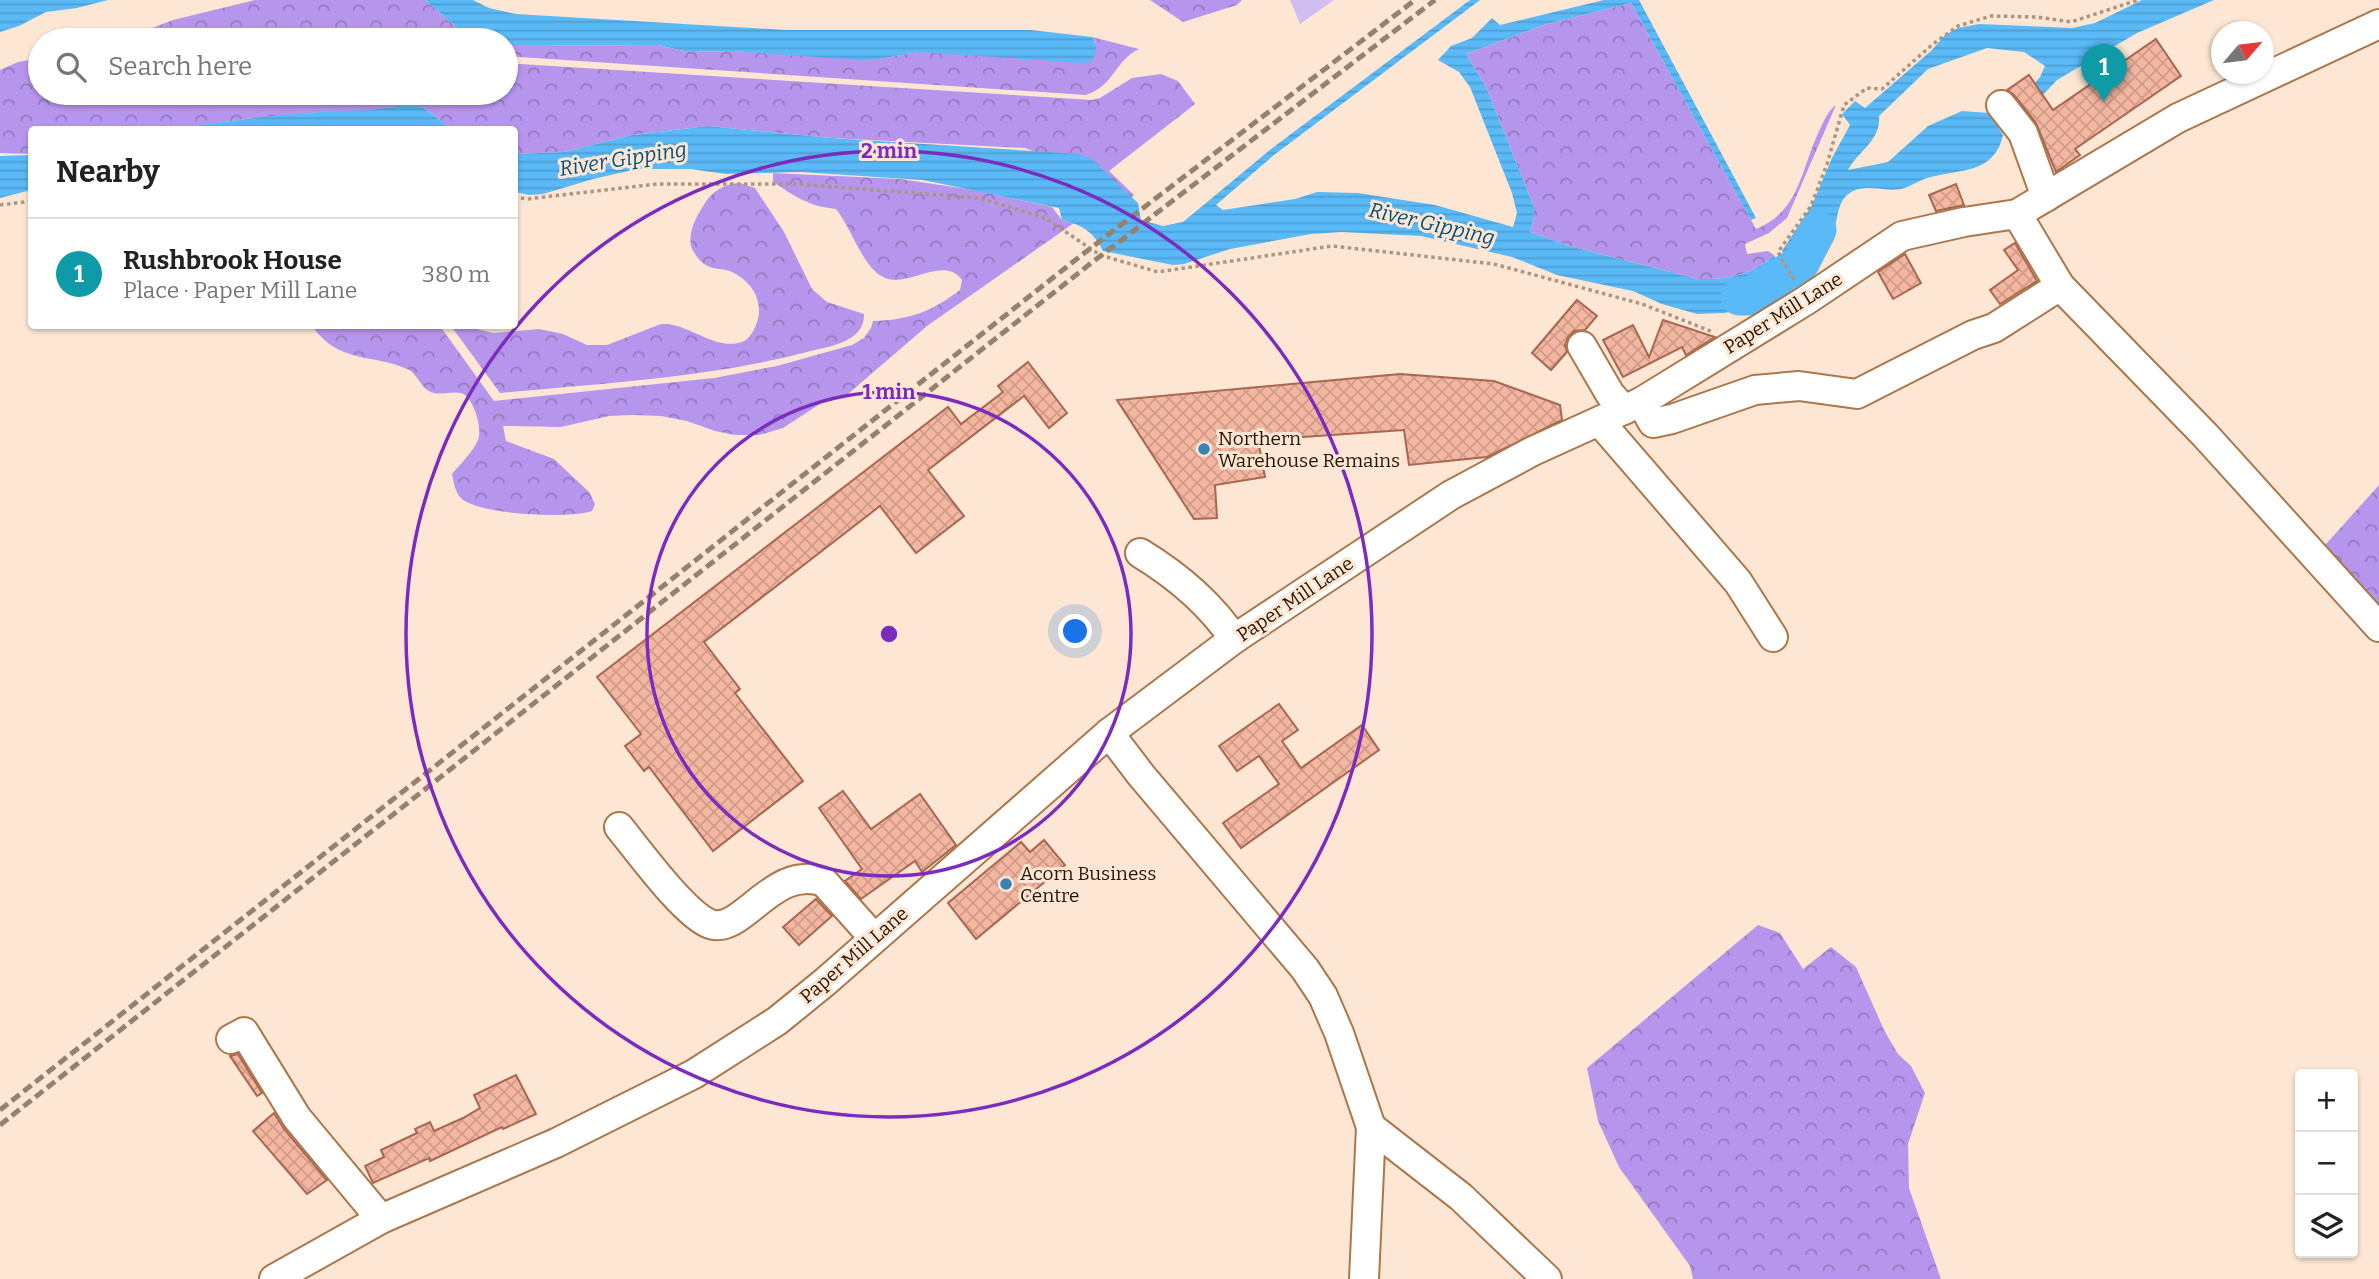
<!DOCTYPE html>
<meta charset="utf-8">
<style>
:root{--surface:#fff;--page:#f2f2f2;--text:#222;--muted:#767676;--line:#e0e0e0;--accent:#3584b5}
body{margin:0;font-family:Bitter,serif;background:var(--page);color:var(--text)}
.controls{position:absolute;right:21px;bottom:21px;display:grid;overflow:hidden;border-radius:7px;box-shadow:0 2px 5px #0004}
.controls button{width:63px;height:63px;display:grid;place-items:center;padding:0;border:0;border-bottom:2px solid var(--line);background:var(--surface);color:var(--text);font:35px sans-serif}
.compass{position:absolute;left:2211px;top:21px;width:63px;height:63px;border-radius:50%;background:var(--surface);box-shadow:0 2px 5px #0004;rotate:62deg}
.you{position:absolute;left:1076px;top:632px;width:24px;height:24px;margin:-18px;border:5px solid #fff;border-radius:50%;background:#1a73e8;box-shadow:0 0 0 10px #1a73e833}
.badge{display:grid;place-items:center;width:46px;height:46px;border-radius:50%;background:var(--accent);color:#fff;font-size:23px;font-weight:700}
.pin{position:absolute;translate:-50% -58px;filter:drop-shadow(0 2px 4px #0008)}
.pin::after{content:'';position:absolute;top:37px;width:24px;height:21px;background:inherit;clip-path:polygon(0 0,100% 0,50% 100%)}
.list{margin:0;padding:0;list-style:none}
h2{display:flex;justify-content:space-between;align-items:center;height:91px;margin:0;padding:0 28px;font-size:30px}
h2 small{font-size:23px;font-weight:400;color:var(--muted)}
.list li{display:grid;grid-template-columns:46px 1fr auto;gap:21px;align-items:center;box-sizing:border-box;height:112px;padding:0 28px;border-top:2px solid var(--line)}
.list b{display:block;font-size:26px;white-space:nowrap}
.list p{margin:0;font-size:23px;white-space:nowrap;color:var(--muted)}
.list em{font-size:23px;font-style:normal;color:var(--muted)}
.icon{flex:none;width:38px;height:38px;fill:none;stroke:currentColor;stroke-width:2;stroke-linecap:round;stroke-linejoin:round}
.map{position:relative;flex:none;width:2379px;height:1279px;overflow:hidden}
.search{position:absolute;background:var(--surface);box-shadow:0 2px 5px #0004;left:28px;top:28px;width:490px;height:77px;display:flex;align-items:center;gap:18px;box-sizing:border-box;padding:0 24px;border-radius:38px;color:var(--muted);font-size:26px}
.panel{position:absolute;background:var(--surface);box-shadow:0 2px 5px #0004;left:28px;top:126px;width:490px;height:203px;border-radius:7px}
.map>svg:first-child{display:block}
.grass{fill:#d0bef3}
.forest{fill:url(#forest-crowns)}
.water{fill:url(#water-rules)}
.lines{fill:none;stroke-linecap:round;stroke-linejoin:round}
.river{stroke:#5ab9f7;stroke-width:37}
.building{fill:url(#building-cross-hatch);stroke:#a76751;stroke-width:2}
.minor-casing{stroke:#ac774a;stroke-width:32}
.path{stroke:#ac9683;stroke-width:3.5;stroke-dasharray:3.5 3.5;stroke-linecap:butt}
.minor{stroke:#fff;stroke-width:28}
.rail{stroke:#96806e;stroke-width:5;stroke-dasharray:10 5;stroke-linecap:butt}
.ring{fill:none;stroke:#7b2cbf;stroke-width:3.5}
.poi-dot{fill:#3584b5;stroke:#fde6d3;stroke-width:2.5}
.labels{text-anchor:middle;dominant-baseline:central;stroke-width:6;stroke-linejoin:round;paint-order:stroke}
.street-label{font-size:19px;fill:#2b1604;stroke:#fde6d3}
.poi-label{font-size:19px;fill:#2b1604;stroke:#fde6d3;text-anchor:start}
.water-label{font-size:21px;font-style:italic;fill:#05527b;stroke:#fde6d3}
.centre{fill:#7b2cbf;stroke:#fde6d3;stroke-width:3.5}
.ring-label{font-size:21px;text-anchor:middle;font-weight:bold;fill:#7b2cbf;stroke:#fde6d3;stroke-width:6;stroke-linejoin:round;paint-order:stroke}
</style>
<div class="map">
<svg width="2379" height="1279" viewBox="0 0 2379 1279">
<defs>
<pattern id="forest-crowns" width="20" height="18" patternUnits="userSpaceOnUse" patternTransform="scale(1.75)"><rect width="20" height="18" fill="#b696ed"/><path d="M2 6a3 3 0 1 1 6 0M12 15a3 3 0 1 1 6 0" fill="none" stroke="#9479be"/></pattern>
<pattern id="water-rules" width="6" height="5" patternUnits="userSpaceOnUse" patternTransform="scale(1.75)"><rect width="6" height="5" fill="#5ab9f7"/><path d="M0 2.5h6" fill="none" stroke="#4e9ed2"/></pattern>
<pattern id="building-cross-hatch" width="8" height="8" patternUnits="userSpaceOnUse" patternTransform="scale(1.75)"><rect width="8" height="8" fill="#f2b6a1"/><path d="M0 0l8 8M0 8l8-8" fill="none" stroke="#d09c89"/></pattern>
</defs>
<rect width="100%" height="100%" fill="#fde6d3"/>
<polygon class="grass" points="1290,0 1334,0 1300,24"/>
<g class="forest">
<polygon points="255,0 425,0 462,32 479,40 121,40 173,20"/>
<polygon points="1150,0 1242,0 1237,5 1183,22"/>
<path d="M1631,3L1756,229C1801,211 1801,167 1821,127C1825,119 1828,111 1836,105L1787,218L1769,233L1745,244L1747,254L1768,251L1774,255C1753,275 1727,280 1698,279L1569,246L1530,232L1534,217V207L1486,87L1466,54L1543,25Z"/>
<path d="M1092,37L1139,49C1115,60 1115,85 1086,95L506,56V46L658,45L688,52L732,51L879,59L917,52L1096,43Z"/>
<polygon points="40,58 40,93 506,93 506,63 1092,100 1100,98 1132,78 1161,74 1178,81 1195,104 1109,171 1134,195 1119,207 1053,159 1025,148 831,138 708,126 632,135 564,152 515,154 514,130 452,129 421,106 395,106 372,112 321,112 245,119 176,129 32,130 31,154 0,153 0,70 18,62"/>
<path d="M773,173L900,179L974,190L1052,207L1062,220L1074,223L927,326L848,394L829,398L783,428L759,435H735L715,431L687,421L661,416L634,415L609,416L561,427L503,426L506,441L554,459L589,492L595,504L592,511C569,519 481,515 462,499C455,493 454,483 452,474C460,464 473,452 478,440C483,428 473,396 461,393C452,391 442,395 434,393C420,390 419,374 407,369C370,353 339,364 312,326H440L494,401L714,378L777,366L852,345L864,338L871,328L873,321C909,320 931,312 960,290L962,280C943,254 907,290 883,277C862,266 851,227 836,209C808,206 796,197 773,182Z"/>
<path d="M740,183L755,188L784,232L812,289L827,302L864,314C864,322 862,328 856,334C844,345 822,348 807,352C707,378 602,383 500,393L451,326H464L493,333L539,329L563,334L587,345H607L661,324C687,322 713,349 738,343C747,342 753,333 756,325C765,303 753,282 732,272C724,268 713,270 706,265C701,263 694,253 692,249C687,235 695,219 702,208C711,192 722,184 740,183Z"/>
<polygon points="2379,485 2379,628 2303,559 2327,543"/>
<polygon points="1758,925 1780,933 1803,969 1831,947 1856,967 1885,1032 1898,1054 1911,1066 1925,1093 1908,1144 1909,1188 1941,1279 1693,1279 1690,1266 1619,1167 1598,1121 1587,1068"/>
</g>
<g class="water">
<polygon points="0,0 108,0 77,8 46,12 19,26 0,32"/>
<path d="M425,0H473L489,8L516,14L787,30H1031L1092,37C1098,46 1096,51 1093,60L1086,63L918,52L879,59L859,60L732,51L688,52L658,45L506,46V40L476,39L462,32Z"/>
<path d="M1470,0H1480L1274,155L1216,205L1223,210L1295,199L1317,192L1358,193L1435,205L1513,227L1517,213L1512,193L1470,87L1459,72L1438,60L1451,46L1472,38L1492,18L1500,25L1604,0H1639L1756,218L1751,220L1631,3L1543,25L1466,54L1486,87L1534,207V217L1530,232L1569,246L1698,279C1727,280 1753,275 1774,255L1788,286L1758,307L1724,313L1697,314L1662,304L1633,291L1557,275L1512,257L1421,236L1342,232L1311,234L1230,249L1184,264L1173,265L1103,251C1095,233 1081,224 1062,220L1059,208L923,180L800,172L726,174L690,169H637L593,179L543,194L529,195L515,192V154L564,152L632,135L708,126L831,138L1079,154L1092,159L1138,203L1141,220L1163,226L1183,222L1271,149Z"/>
<path d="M2142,0H2214L2137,33L2057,80L2038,100L2026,93L2040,77L2045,66L2024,52L1987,48L1928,69L1879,116C1881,141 1858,151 1848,170L1888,162L1928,126L1962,111L1989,113L2003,135C1994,174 1961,169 1931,177C1920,179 1911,187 1901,189C1886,192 1867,184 1853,191C1836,200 1839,217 1833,233C1826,251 1811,266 1798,279L1782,251L1812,205L1832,158L1850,125L1842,114L1855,101L1865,108L1932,50L1945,35L1958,28L1979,24L2072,28L2095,23Z"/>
<path d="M395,106H421L452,129H176C223,121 272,115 320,112C346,110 369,112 395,106Z"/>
<polygon points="31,155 31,190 0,198 0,156"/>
</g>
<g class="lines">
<polyline class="river" points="1739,297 1748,297 1801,263 1818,230"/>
</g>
<g class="building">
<polygon points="2156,39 2181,76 2075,149 2080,155 2056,172 2036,123 2014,95 2007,90 2029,75 2053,110"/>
<polygon points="1956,184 1964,205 1936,211 1929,195"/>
<polygon points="2015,243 2037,281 2000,304 1990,290 2018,270 2004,250"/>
<polygon points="1905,254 1921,283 1893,299 1878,272"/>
<polygon points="1577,300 1597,316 1585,330 1574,331 1568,337 1565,345 1567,352 1551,370 1532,353"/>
<polygon points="1663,320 1715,337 1686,355 1682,347 1623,377 1603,340 1633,325 1649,357"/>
<polygon points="1028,362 1067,413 1049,428 1024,396 928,470 964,516 916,553 880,506 704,642 740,689 735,693 803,781 713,851 649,767 644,771 625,746 641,734 597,677 948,407 961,424 1003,392 998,386"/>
<polygon points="1400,374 1494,381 1560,405 1562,420 1487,457 1409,465 1404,430 1258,440 1265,477 1215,485 1217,518 1194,519 1117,400"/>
<polygon points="1279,704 1298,730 1282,741 1301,768 1362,725 1379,750 1241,848 1223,823 1279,784 1259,756 1237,771 1219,746"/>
<polygon points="843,791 871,829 920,794 956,845 922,872 915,861 861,899 845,881 862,869 819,808"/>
<polygon points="1044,840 1065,865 976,939 948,903 1021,842 1030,852"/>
<polygon points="816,899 832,916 799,945 783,927"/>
<polygon points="238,1054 262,1093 257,1096 230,1056"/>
<polygon points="516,1075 536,1114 503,1129 502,1127 430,1161 429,1158 373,1183 365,1166 384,1157 381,1150 417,1133 415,1129 430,1122 434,1131 463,1118 480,1108 474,1095"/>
<polygon points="274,1113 284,1129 327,1180 307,1194 253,1131"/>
</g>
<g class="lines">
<g class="minor-casing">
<g id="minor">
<polyline points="2001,105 2023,133 2046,197"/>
<polyline points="2060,286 2205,435 2379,627"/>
<polyline points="1582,346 1610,394 1624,410"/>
<polyline points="1641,402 1653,423 1672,419 1755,390 1799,386 1857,394 1973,335 1994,328 2060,286 2017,214"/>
<polyline points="1600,422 1738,582 1773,637"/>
<path d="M1140,553C1176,575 1210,603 1234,639"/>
<polyline points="1109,733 1141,775 1305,969 1323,996 1339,1033 1371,1127 1364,1279"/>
<path d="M619,827C638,850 684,914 710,924C742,936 773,863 824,882L874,938"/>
<polyline points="231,1039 244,1032 297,1118 381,1219"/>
<polyline points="1371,1127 1461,1197 1547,1279"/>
<polyline points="274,1279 381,1219 556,1143 694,1074 777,1021 825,982 1109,733 1234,639 1451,495 1533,451 1641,402 1805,301 1902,236 1964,222 2017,214 2178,118 2379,24"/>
</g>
</g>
<g class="path">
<polyline points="514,197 527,199 657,184 797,184 979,198 1045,218 1100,255 1158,272 1332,246 1494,264 1642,304 1713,332"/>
<polyline points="0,205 32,201"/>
<polyline points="1794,280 1778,252 1811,206 1827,164 1844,105 1867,88 1882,89 1933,44 1958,26 1991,16 2037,17 2071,22 2138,0"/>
</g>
<use href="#minor" class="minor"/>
<g class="rail">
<polyline points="0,1110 1083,254 1415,0"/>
<polyline points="0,1125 1090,264 1435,0"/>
</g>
</g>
<g class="ring">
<circle cx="889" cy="634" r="242"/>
<circle cx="889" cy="634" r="483"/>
</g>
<g class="poi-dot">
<circle cx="1204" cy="449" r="7"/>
<circle cx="1006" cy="884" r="7"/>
</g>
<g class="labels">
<g class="street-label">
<text transform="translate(1783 313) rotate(-32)">Paper Mill Lane</text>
<text transform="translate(1295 599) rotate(-34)">Paper Mill Lane</text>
<text transform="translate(854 955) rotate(-41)">Paper Mill Lane</text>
</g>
<g class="poi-label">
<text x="1218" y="438">Northern<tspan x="1218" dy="22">Warehouse Remains</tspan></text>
<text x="1020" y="873">Acorn Business<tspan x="1020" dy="22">Centre</tspan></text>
</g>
<g class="water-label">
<text transform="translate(623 159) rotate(-9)">River Gipping</text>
<text transform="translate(1432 224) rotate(13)">River Gipping</text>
</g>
</g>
<circle cx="889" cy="634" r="10" class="centre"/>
<g class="ring-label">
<text x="889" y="158">2 min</text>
<text x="889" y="399">1 min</text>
</g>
</svg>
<div class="controls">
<button>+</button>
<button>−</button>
<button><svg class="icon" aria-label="layers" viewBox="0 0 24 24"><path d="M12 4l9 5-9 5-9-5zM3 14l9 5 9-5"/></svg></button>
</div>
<svg class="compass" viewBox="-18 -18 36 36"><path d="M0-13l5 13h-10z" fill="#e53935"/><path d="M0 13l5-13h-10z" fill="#767676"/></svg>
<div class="you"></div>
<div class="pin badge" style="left:2104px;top:102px;background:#0f9aa8">1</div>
<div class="search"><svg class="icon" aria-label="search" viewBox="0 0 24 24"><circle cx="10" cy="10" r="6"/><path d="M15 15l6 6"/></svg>Search here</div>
<section class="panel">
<h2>Nearby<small></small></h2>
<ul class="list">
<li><span class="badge" style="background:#0f9aa8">1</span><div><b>Rushbrook House</b><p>Place · Paper Mill Lane</p></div><em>380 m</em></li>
</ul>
</section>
</div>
